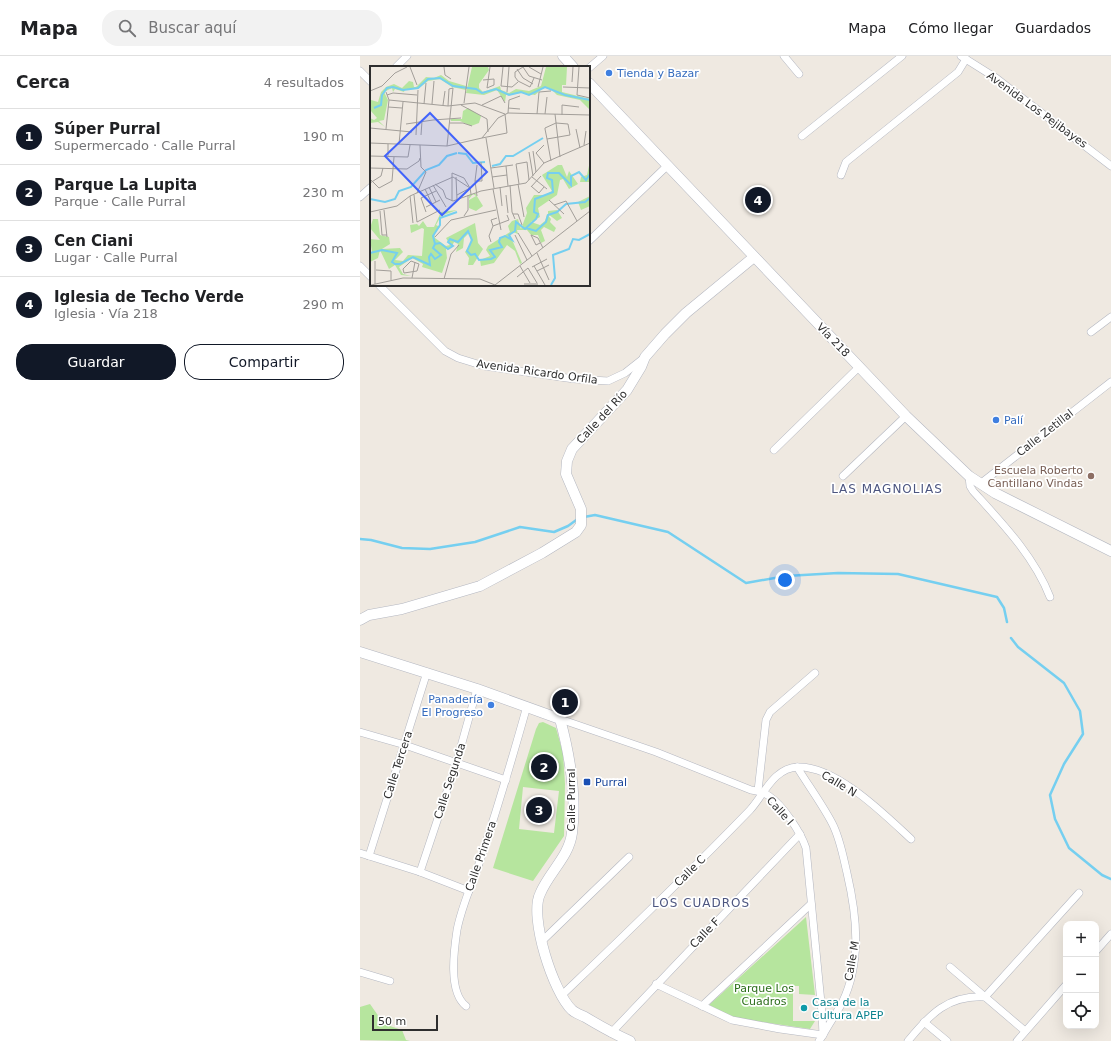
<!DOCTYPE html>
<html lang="es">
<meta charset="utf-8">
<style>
:root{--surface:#fff;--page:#f2f2f2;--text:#202124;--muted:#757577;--line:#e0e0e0;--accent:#111827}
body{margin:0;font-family:"DejaVu Sans",sans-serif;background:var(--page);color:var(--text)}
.controls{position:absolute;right:12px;bottom:12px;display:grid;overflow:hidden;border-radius:8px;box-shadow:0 4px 16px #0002}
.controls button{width:36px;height:36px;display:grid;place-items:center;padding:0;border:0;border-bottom:1px solid var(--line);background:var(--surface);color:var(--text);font:20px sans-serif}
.scale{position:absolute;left:12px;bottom:10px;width:66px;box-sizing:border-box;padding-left:4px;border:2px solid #2e2e2e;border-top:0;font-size:11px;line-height:14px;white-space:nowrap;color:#2e2e2e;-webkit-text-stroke:3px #fff;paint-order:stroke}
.you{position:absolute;left:425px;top:524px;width:14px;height:14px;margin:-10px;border:3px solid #fff;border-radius:50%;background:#1a73e8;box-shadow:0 0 0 6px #1a73e833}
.badge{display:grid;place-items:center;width:26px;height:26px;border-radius:50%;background:var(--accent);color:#fff;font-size:13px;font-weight:700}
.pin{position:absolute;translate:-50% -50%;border:2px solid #fff;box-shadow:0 1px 4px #0006}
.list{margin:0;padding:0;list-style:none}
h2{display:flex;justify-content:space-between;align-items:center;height:52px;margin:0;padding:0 16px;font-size:17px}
h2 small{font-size:13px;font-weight:400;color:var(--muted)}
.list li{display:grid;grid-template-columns:26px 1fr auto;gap:12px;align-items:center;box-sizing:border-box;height:56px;padding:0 16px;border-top:1px solid var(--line)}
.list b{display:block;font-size:15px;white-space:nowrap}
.list p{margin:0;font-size:13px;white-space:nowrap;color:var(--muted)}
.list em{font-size:13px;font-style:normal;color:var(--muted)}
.actions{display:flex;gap:8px;padding:12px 16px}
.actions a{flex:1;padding:9px 0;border:1px solid var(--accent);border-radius:16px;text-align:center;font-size:14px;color:var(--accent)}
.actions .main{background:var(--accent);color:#fff}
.icon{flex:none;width:22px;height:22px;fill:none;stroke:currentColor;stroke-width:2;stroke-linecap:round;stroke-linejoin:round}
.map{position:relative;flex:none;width:751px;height:985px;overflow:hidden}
header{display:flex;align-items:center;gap:24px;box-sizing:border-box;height:56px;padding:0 20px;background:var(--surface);border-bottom:1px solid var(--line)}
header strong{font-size:19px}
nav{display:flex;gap:22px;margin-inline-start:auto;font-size:14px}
.search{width:280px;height:36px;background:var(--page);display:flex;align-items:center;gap:10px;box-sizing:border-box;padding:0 14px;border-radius:16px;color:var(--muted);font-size:15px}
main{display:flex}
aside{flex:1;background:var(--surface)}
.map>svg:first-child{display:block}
.green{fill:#b6e59e;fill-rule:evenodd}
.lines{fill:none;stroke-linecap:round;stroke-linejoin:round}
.stream{stroke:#75cff0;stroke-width:2.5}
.street-casing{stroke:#b4b7c1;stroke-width:8}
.secondary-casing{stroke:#b4b7c1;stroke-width:11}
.street{stroke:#fff;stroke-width:7}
.secondary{stroke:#fff;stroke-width:10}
.shop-dot{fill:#3f7fe0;stroke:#fff;stroke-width:1.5}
.education-dot{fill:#8d6e63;stroke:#fff;stroke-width:1.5}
.transit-dot{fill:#1a4fb4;stroke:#fff;stroke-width:1.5}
.culture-dot{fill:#0f9aa8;stroke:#fff;stroke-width:1.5}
.labels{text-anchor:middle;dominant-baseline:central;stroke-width:3.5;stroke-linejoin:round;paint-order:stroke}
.shop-label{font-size:11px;fill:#366cbe;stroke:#fff;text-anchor:start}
.street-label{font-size:11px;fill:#2e2e2e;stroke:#fff}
.education-label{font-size:11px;fill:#785e54;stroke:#fff;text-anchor:end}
.transit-label{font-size:11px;fill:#164399;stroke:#fff;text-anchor:start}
.park-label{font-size:11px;fill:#2c6e1b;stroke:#fff}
.culture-label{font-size:11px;fill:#0d838f;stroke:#fff;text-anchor:start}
.neighbourhood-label{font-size:12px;letter-spacing:1px;fill:#4d5680;stroke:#fff}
.inset-river{fill:none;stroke:#75cff0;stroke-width:2}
.inset-road{fill:none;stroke:#a29e99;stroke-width:1}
.view{fill:#4264fb;fill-opacity:0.15;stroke:#4264fb;stroke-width:2}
.inset-edge{fill:none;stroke:#2e2e2e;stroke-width:2}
</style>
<header>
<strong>Mapa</strong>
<div class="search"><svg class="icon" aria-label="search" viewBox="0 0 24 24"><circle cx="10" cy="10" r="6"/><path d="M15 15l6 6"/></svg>Buscar aquí</div>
<nav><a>Mapa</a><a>Cómo llegar</a><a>Guardados</a></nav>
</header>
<main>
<aside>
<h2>Cerca<small>4 resultados</small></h2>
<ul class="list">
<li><span class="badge">1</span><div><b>Súper Purral</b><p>Supermercado · Calle Purral</p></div><em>190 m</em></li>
<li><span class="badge">2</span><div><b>Parque La Lupita</b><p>Parque · Calle Purral</p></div><em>230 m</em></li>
<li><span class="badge">3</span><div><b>Cen Ciani</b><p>Lugar · Calle Purral</p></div><em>260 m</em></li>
<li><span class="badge">4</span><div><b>Iglesia de Techo Verde</b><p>Iglesia · Vía 218</p></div><em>290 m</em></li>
</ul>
<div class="actions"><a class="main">Guardar</a><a>Compartir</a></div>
</aside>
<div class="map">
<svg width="751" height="985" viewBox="0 0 751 985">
<rect width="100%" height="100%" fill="#efe9e1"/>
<g class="green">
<path d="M183,666L196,672L203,697L205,728L204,780L173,825L133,812L176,673L179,667ZM163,731L199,735L194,777L159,773Z"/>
<polygon points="446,861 455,939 439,938 439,930 433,930 433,965 455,965 450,973 374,962 349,949"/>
<polygon points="10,948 24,968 42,974 46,984 50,985 0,984 0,951"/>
</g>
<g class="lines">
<g class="stream">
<polyline points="224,461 235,459 308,476 386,527 426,520 478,517 538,518 637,541 644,552 647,566"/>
<polyline points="0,483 11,484 42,492 70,493 115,486 160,471 194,476 208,470 219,462"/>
<polyline points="651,582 658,591 704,627 720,655 723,678 704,708 690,739 695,763 709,792 742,819 751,823"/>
</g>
<g class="street-casing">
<g id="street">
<polyline points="424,0 439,18"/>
<polyline points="601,0 636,22 751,110"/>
<polyline points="36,11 47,0"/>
<polyline points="229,12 243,0"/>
<polyline points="0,15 11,26"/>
<polyline points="442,80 542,0"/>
<polyline points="481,119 486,106 598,16 606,3"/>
<polyline points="0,141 11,131"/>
<polyline points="229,185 307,110"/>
<polyline points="0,210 11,221"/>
<polyline points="19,229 85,295 98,302 124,310 214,323 248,325 265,317 284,302"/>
<polyline points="731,276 751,261"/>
<polyline points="414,394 499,311"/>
<polyline points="483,420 546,360"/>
<path d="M609,420L610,430L613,435C642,467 674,500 690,541"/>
<polyline points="620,428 751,326"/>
<path d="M200,663L296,696L391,734C398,735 404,736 409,740C423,749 441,777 446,792L462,957L463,979L459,985"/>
<polyline points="0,676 45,689 146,724"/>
<polyline points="398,735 406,664 410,656 455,617"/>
<polyline points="0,797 60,816 109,835"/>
<polyline points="9,800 67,616"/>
<polyline points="60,816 96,708 117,633"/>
<polyline points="182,885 269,801"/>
<polyline points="736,895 751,878"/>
<polyline points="590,911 665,975"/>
<polyline points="0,916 30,925"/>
<path d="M296,928L372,964L420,973L463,979C469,968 476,958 482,947C502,906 497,860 487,817C483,800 480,782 472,767C462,748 448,729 437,711"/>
<path d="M202,939C266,878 329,817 390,754C404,739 413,712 438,711C476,710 524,758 551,783"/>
<path d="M106,950C88,936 94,894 97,874C102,848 114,824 122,799C138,750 153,700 167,650"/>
<polyline points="342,950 451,848"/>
<polyline points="564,966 587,985"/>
<polyline points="251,977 440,778"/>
<path d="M548,985C570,958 588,939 625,941L719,837"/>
<polyline points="657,985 706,929"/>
</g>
</g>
<g class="secondary-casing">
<g id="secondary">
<polyline points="203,0 213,11"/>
<polyline points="229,27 546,360 609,420 635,437 751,495"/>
<polyline points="0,564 9,559 42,553 120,530 182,497 216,476 221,469 221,453 206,418 207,405 212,393 267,334 281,311 285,301 305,278 326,257 394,201"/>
<path d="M0,596L117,633L200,663C210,700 217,739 212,777C209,801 189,816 180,838C169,861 193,936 212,954C215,957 221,959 225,961C240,970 254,978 270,985"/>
</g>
</g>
<use href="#street" class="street"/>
<use href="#secondary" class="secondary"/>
</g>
<g class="shop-dot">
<circle cx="249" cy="17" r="4"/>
<circle cx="636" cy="364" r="4"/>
<circle cx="131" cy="649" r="4"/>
</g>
<circle class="education-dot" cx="731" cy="420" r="4"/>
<rect class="transit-dot" x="223" y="722" width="8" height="8" rx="2"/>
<circle class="culture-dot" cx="444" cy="952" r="4"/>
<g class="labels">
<g class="shop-label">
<text x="257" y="17">Tienda y Bazar</text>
<text x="644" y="364">Palí</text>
<text x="123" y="643" text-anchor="end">Panadería<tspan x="123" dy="13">El Progreso</tspan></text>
</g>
<g class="street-label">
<text transform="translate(677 54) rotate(36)">Avenida Los Pejibayes</text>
<text transform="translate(473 284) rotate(46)">Vía 218</text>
<text transform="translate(177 316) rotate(8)">Avenida Ricardo Orfila</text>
<text transform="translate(242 361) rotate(-47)">Calle del Río</text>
<text transform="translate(685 377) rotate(-38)">Calle Zetillal</text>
<text transform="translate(38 709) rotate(-72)">Calle Tercera</text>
<text transform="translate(90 725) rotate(-72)">Calle Segunda</text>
<text transform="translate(479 728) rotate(31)">Calle N</text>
<text transform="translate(211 744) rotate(-90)">Calle Purral</text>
<text transform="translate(420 755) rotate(48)">Calle I</text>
<text transform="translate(121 800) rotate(-71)">Calle Primera</text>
<text transform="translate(330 815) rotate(-45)">Calle C</text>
<text transform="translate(345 877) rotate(-46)">Calle F</text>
<text transform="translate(492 905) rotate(-80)">Calle M</text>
</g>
<g class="education-label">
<text x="723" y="414">Escuela Roberto<tspan x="723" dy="13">Cantillano Vindas</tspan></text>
</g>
<g class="transit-label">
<text x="235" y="726">Purral</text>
</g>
<g class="park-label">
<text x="404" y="932">Parque Los<tspan x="404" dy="13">Cuadros</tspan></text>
</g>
<g class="culture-label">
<text x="452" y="946">Casa de la<tspan x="452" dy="13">Cultura APEP</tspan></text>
</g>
<g class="neighbourhood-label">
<text x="527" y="433">LAS MAGNOLIAS</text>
<text x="341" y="847">LOS CUADROS</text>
</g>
</g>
<g transform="translate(10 10)">
<rect width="220" height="220" fill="#efe9e1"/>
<path d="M102,1H118L119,4L109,18V22L113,26L130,20L131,24L139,27L146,23L159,25L171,20L176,1H197L196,19H192V26L220,33V44L210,34L187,29L180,22H173L165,29L152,27L136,29L135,36L127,24L114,29L96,27ZM71,9L79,15L96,20V24L82,21L70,13L58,15L48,23H35L34,26L25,23L23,26L22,22L14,26L18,34L14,54L9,55L15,61L8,56L0,57V52L4,54L7,52L1,45V34L8,36L11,26L16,21L24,18L32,22L39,15L43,16L44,21H46L56,11L64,12ZM98,42L111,50L109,57L101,60L90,55H81V53H92L93,45ZM220,95V116H210L211,111L217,109ZM188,99H192L197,111L199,105L208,118L199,123L193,113L190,114L187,129L168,142L170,151L161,156L170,159L175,155L177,148L181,153L180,156L186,162L184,166L174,161L171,164L175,175L171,177L168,169H161L157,164H147L148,168L143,166L140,169L152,197L150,198L145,185L137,179L124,197L111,200L110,194L120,190L116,184L118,180L140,166L138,160L142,155L148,153L151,163L157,147L156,142L164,129H175L182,125L172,109ZM105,127L113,140L106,145L99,142V134L106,130L103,128L99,133V129ZM220,130V140L211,144L208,136ZM87,144L71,150L66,159L70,161L64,167L65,172L76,180L80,179L76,172L105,157L108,177L113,183L103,199H98L99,192L95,186L101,177L100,166L94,172L93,182L86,186L88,178L84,176L81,182L76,183L77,192L72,207L52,201L53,198L42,192L29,201L33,208L41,210L31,209L25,199L19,203L10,184L8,192L0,196V186H2L0,173L10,174L0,162L3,153H8L10,169L19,171L20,178L12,183L30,182L33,186L25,194L33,195L38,189L52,190L54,163L52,162L41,167L40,159L47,158L49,160L53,155L57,161H64L71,146ZM187,144L192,152L187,155L178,148V145Z" fill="#b6e59e"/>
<path class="inset-river" d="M4,42L11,39L12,29L17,22L23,21L33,24L48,22L58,13L70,12L83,20L106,23L112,27L126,23L139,29L151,26L159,29L175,21L195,29L220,34M88,87L96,88L103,97L115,96M122,100L130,98L136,90H143L173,72M0,133L15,136L25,133L29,125L41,121L56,104L69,99L77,90L87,87M156,162L166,165L176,156L178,149L187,146L196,138L215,136L220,132M65,178L63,170L70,159V152L87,146M0,187L12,184L27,187L22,196L25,198H30L43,191L60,199L59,191L61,188L65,193L71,189L63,182L65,178L70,177L78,183L83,180L78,176L80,173L88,176L98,165L102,174L97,185L101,189L105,188L109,194L121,193L125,191L120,184L132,181L129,176L130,172L135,170L142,174L139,169L145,165L146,156L155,163L166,153L168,148L164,146L165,133L183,126L182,114L177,112L178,107H189L201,119V110L209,106L216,114L220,108M181,219L185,212L183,189L199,183L203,173L209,174L220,168"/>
<path class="inset-road" d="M40,1L47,19M74,1L75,9L81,13M133,1L131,20L142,21L148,16M153,1L145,6V11L148,15L160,21L164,12M153,1L159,10L172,14M159,1L171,8M209,1L207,29L220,32M147,3L153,12L163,18M113,14L124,13V19L117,22M202,16L203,1M168,21L173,1M193,21L220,22M117,22L120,1M0,25L12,20L25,7L37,1M137,26L139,1M17,29L23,27L47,29M19,34L78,40L105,37L135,48L137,67L112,72M94,37L99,1M54,38L56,17M62,38L64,15M73,39L75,25M91,39L117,53L118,66M112,39L131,30L135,37M18,41L32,42M138,42L150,43M138,47L139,34L150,30M167,48L169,26L181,25M175,48L177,31M185,48L190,91M192,49V39L209,41M80,57H93L102,60M36,58L63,54L91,52M0,62L42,66M16,63L19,34L16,26M206,63L210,82M46,69L48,24M51,69L52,55M116,72L124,122M177,73L200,69L198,58L186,57L175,62V63L177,73L181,95M0,77L77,80L112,72L128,52L138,47L220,49M29,78L33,36M174,79L166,87L174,97M214,79L216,65M77,80L83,22L79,23L78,40M163,85L166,106M159,86L163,110M0,90L38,91L40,79M18,91V78M107,99L105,115L107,130M136,100L138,120M0,102L37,103L49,95L50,92M121,102L143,99M82,107L94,112L100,122L87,129M86,111L87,134M122,111L137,109M162,111L177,123M0,113L9,122L22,115L24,91M105,115H112L111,96M0,117L11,110L13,102M65,118L73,124L76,132L83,135L111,125L156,117L174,97L220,77M148,118L154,151M149,118L146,98L157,96L159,114M63,119L76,141M140,119L142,146L145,153M161,120L169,127L174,121M59,121L66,136M130,121L132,140M161,121L171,110M55,123L62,138M123,123L131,164M47,127L56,106L51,101L50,79M44,129L47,156L70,144M136,129L138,147M40,130L43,157M179,134L194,148M82,135V107M184,139L196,135L207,155M56,141L70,134M14,144L17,171M10,145L12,169H17M0,146L27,140L40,130L83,111L100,122L101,128M56,146L51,132L66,125M143,148H148L152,159M94,150L98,144V129M123,160L139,154L137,149M148,167L162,190M145,169L157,194M161,169L168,172L173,182M161,169L166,179L170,177M65,171L81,154L126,144M121,176L119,170L123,160L121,154L127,152M167,187L179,214M81,188L89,179M41,195L49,198L47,205L34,207L33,203ZM150,200L160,217M164,200L175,219M162,201L177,193M6,204L21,205V214M167,205L179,199M147,211L158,202L167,217M42,212L45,196M74,213L81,188M5,218V195M154,218H168M1,219L33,212L110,213L125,219L220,145"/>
<path class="view" d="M60,47L117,106L72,149L15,90Z"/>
<rect width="220" height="220" class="inset-edge"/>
</g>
</svg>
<div class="controls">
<button>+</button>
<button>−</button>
<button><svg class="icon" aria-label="locate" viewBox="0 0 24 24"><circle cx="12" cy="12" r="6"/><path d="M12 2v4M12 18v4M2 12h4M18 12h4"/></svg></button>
</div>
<div class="scale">50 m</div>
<div class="you"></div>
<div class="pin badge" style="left:205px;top:646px">1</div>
<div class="pin badge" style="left:184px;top:711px">2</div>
<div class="pin badge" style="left:179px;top:754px">3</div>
<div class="pin badge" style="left:398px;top:144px">4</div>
</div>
</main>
